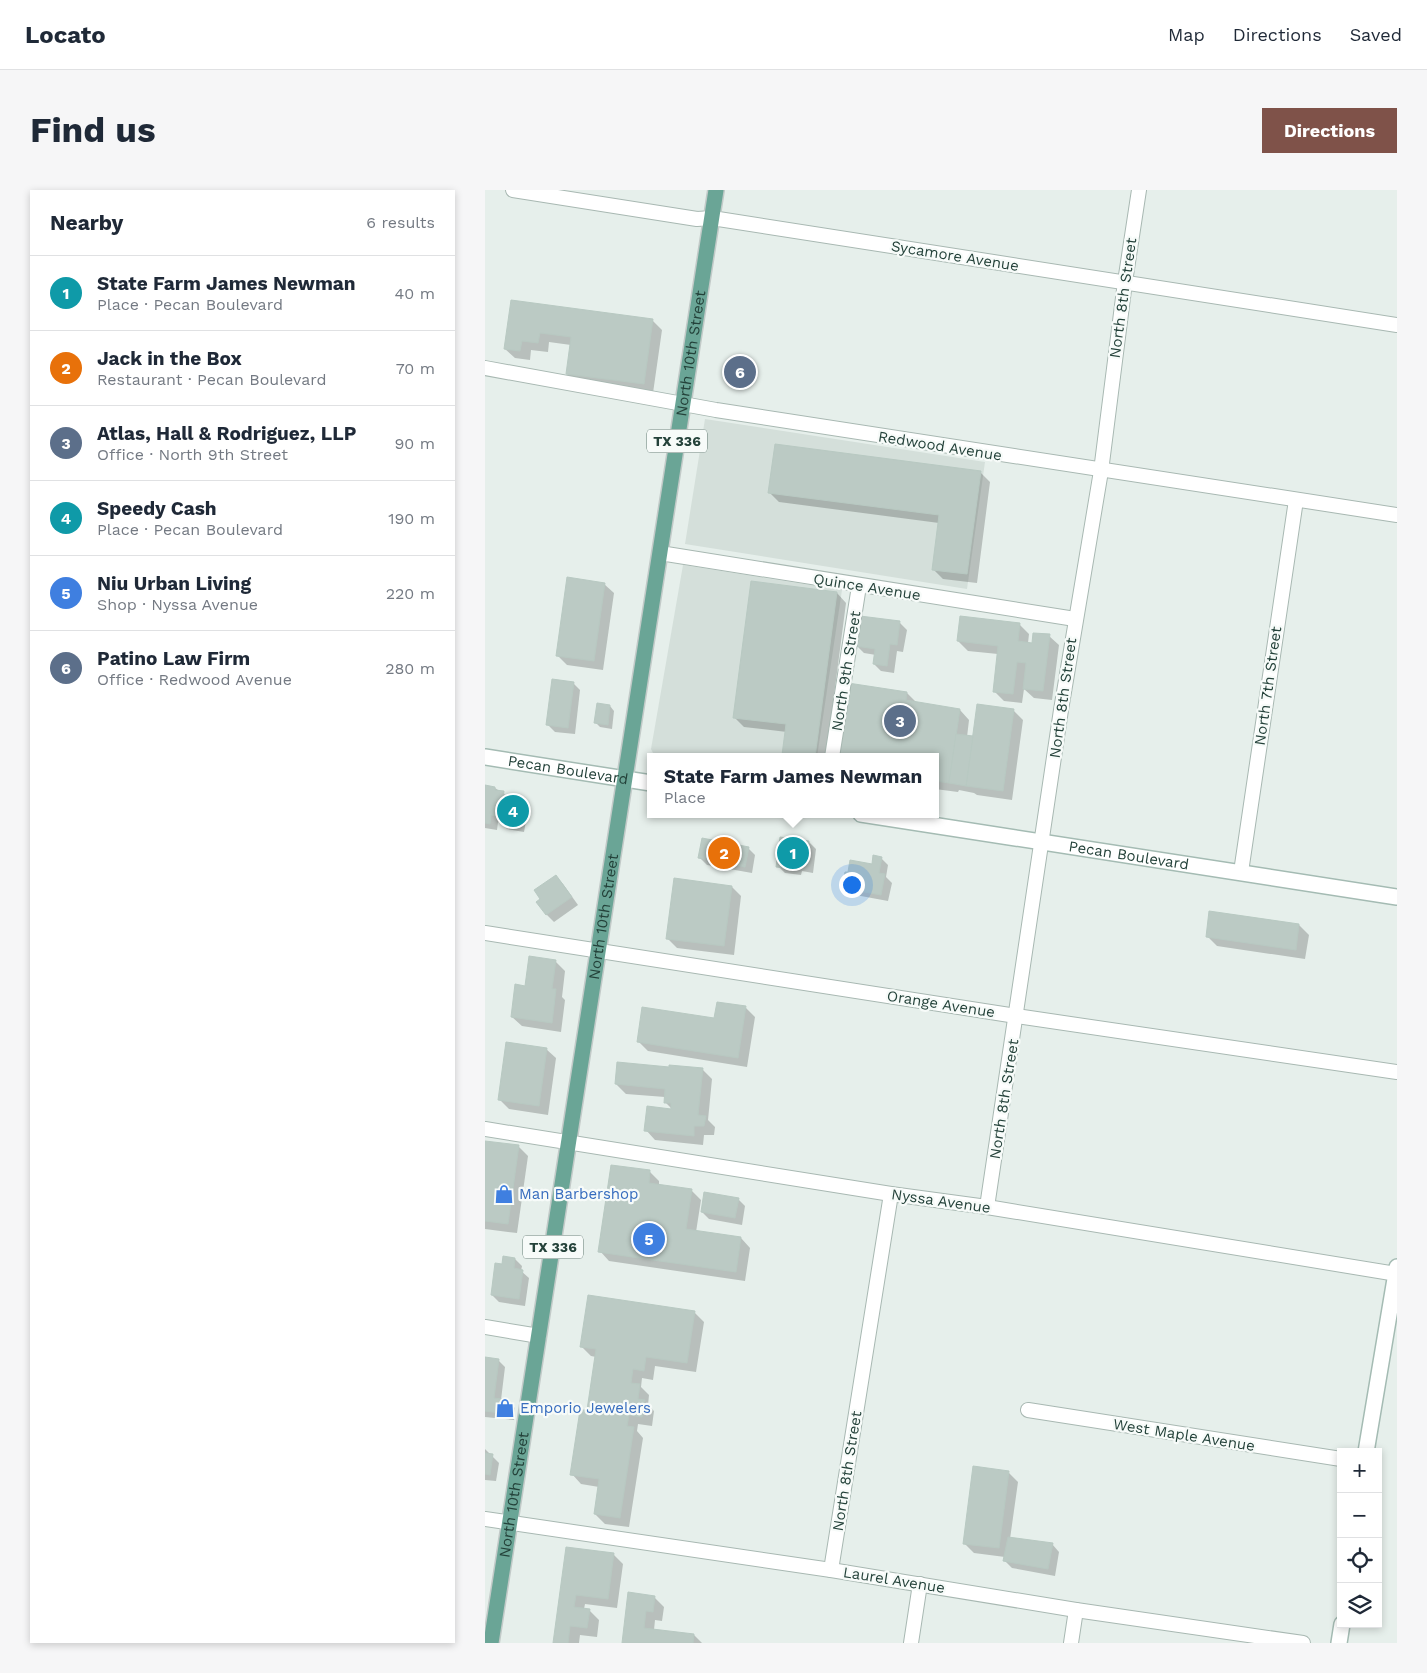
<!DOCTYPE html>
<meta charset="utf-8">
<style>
:root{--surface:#fff;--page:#f6f6f7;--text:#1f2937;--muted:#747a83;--line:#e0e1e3;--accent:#7f5249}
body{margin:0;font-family:"Work Sans",sans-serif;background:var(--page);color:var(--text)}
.controls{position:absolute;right:15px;bottom:15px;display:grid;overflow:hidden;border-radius:0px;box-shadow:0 2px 8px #0003}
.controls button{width:45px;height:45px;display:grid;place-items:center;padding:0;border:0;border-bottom:1px solid var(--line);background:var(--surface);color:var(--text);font:25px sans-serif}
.you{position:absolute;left:366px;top:694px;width:18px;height:18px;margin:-12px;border:4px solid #fff;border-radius:50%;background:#1a73e8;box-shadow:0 0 0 8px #1a73e833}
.badge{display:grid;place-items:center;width:32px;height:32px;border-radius:50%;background:var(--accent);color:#fff;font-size:16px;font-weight:700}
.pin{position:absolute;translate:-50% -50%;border:2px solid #fff;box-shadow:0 1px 5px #0006}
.popup{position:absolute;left:162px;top:563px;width:292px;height:65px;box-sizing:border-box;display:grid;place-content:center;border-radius:0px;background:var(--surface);filter:drop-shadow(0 1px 4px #0005);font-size:16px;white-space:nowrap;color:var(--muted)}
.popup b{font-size:19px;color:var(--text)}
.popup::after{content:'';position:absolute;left:50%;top:100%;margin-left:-10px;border:10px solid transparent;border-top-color:var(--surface)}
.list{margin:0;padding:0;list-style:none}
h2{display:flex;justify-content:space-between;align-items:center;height:65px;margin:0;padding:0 20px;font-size:21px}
h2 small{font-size:16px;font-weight:400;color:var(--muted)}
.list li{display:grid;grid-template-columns:32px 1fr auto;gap:15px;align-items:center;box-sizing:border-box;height:75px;padding:0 20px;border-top:1px solid var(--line)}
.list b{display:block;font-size:19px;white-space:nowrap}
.list p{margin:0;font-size:16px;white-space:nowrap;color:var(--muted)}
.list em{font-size:16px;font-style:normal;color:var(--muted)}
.icon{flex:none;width:28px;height:28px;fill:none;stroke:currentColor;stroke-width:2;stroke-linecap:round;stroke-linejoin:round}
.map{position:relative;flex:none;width:912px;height:1453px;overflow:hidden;border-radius:0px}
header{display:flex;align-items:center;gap:30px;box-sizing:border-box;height:70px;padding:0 25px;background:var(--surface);border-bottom:1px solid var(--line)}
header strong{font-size:24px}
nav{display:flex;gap:28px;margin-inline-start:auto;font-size:18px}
.intro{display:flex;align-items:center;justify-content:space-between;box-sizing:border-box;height:120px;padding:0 30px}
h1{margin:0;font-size:35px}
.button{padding:12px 22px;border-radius:0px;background:var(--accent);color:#fff;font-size:18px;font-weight:700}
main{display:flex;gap:30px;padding:0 30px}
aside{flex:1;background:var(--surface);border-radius:0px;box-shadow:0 2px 8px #0003}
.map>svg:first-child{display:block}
.built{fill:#d4dfda}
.shadow{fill:#0003}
.building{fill:#bbcac4;stroke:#b8c9c2}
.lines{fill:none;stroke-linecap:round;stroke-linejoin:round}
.street-casing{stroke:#a8b8b2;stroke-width:16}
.secondary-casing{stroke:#a4bbb3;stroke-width:18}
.primary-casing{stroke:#c2cac8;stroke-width:18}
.street{stroke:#fff;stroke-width:14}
.secondary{stroke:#fff;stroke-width:15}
.primary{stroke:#6aa596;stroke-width:15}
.labels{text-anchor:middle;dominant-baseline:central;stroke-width:4.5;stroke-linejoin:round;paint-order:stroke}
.shield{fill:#f7fbf9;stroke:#637a73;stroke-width:1}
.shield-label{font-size:14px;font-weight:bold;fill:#24423a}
.street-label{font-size:15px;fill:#24423a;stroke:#f7fbf9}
.shop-label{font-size:15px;fill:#366cbe;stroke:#f7fbf9;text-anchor:start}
</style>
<header>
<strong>Locato</strong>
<nav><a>Map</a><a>Directions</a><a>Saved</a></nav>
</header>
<div class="intro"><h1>Find us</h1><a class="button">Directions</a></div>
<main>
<aside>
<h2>Nearby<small>6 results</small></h2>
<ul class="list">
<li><span class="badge" style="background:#0f9aa8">1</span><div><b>State Farm James Newman</b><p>Place · Pecan Boulevard</p></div><em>40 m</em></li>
<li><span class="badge" style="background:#e8710a">2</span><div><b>Jack in the Box</b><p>Restaurant · Pecan Boulevard</p></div><em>70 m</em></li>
<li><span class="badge" style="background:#5c6f8a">3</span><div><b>Atlas, Hall &amp; Rodriguez, LLP</b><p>Office · North 9th Street</p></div><em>90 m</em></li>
<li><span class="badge" style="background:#0f9aa8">4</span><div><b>Speedy Cash</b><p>Place · Pecan Boulevard</p></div><em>190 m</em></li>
<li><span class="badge" style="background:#3f7fe0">5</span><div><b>Niu Urban Living</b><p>Shop · Nyssa Avenue</p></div><em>220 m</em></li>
<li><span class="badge" style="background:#5c6f8a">6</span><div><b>Patino Law Firm</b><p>Office · Redwood Avenue</p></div><em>280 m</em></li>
</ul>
</aside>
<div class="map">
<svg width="912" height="1453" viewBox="0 0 912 1453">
<rect width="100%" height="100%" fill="#e6efeb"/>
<g class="built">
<polygon points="220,229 500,272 482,399 200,354"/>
<polygon points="198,375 357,400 332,567 170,567 166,559"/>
</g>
<g class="shadow">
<polygon points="27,111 167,130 177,140 168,203 92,193 82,184 86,155 64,152 63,162 46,160 45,170 30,168 20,159"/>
<polygon points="495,282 505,292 492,393 458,389 448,379 454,333 294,312 285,303"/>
<polygon points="119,394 129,403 118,480 82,475 72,465"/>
<polygon points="352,403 361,413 341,567 300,567 299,565 302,542 259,537 249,527"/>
<polygon points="415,433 422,440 418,462 412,461 409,483 396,481 389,474 391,465 379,463 372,456"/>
<polygon points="534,434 544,444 543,453 548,454 564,446 574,455 567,510 549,508 539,499 537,513 519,511 509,501 513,464 483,461 473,451"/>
<polygon points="88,493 95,500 90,544 70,542 62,534"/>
<polygon points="422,503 432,513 475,520 484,530 482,547 489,548 528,520 538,530 527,610 492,605 489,603 474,600 473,602 450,599 450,567 353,567"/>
<polygon points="125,516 129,521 127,539 115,537 111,533"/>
<polygon points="0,597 10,598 22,606 40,609 44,614 39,642 22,639 18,633 13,632 12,640 0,638"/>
<polygon points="324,652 331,659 328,683 317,681 316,685 300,683 293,676"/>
<polygon points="263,658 270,665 267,683 222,675 215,668"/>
<polygon points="396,668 403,675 401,687 407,693 403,711 365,704 358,697"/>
<polygon points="71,687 78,694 93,715 69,732 62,725 57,709"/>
<polygon points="247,697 256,706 249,765 192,758 182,748"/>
<polygon points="726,722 814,735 824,745 820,769 732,756 722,746"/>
<polygon points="70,771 80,781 77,807 80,810 76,842 37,836 27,827 41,797"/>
<polygon points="233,813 261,818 270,827 262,877 163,861 153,851 230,830"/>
<polygon points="61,859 71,868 63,925 24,919 15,910"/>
<polygon points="185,878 217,879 227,889 223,930 230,937 229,945 219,945 218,955 170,950 161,940 188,920 180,912 180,907 141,904 131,894"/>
<polygon points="0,954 33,956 43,966 32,1043 0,1039"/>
<polygon points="165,982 174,991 174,995 206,1000 216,1010 211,1042 256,1048 265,1058 260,1091 124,1071 115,1061"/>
<polygon points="253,1009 260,1016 257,1035 224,1029 217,1022"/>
<polygon points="30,1069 37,1076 36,1081 44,1088 40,1116 14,1112 7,1105 18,1075"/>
<polygon points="209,1122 219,1132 211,1182 170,1176 168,1190 157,1188 156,1197 164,1205 163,1215 169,1221 167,1236 153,1234 152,1241 158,1248 144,1337 120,1334 110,1324 114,1297 96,1294 87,1284 103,1222 111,1167 106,1166 96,1156"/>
<polygon points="0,1169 13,1170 20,1177 16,1210 23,1211 30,1218 29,1230 0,1227"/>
<polygon points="0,1259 14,1273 11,1291 0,1290"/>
<polygon points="524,1283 533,1292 525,1349 567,1354 574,1362 570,1386 527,1378 520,1371 520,1367 489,1363 479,1353"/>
<polygon points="82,1358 128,1364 138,1374 132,1418 100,1414 99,1419 104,1420 114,1430 112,1447 95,1445 94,1453 69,1453"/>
<polygon points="169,1407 179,1417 177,1431 170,1430 169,1440 209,1445 217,1453 138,1453"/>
</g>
<g class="building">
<polygon points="26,110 168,129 159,194 81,184 86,147 55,143 53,153 37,151 35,161 19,159"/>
<polygon points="290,254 496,281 482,384 447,380 454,325 283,303"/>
<polygon points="82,387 120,393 109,471 71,466"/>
<polygon points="266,391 352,402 330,567 297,565 301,534 248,528"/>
<polygon points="375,426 415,431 412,455 405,454 402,476 388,474 390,459 371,456"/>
<polygon points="475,426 535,433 533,451 547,453 548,443 565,444 558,501 538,499 541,473 532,472 528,504 508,502 513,456 472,451"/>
<polygon points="67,489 89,492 83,538 61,535"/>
<polygon points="363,493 422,502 421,510 475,519 464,593 450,591 450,567 352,567"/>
<polygon points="112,513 125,515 123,535 109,533"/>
<polygon points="492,514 529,519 518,601 481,596"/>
<polygon points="471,544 488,546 481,596 464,593"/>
<polygon points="0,595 10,597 10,600 19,601 16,627 6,625 5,634 0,633"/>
<polygon points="22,605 40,608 35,638 17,635"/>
<polygon points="295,647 324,651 321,676 310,675 308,679 291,677"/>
<polygon points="217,648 264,657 260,677 213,668"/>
<polygon points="388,665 397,667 394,683 400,684 396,705 357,698 360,682 363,682 365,670 387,674"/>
<polygon points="71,685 87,707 61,725 51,712 55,709 49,700"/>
<polygon points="189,688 247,696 239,756 181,749"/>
<polygon points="724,721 814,734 811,760 721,747"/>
<polygon points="44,766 71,770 67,799 71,799 67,833 26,827 30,794 40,796"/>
<polygon points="232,812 261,816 253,868 152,852 157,817 229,828"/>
<polygon points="21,852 62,858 54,916 13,910"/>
<polygon points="132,872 184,877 184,875 218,878 213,925 221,926 219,936 209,936 209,946 159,941 162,916 186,919 186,913 179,913 180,899 130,894"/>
<polygon points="0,951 34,955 23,1034 0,1031"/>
<polygon points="126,975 165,980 164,993 207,999 201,1039 256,1047 251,1082 113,1062"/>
<polygon points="219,1002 254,1008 250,1028 216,1022"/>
<polygon points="18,1066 30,1068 29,1078 38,1080 34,1109 6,1105 10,1073 17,1074"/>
<polygon points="103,1105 210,1121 202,1173 161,1167 159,1181 148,1179 146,1193 155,1194 153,1209 160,1210 157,1227 144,1225 142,1236 149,1237 135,1328 109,1324 114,1289 85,1285 95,1220 102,1220 111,1159 95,1157"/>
<polygon points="0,1167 14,1169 9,1208 24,1210 22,1224 0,1221"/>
<polygon points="0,1263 8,1264 5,1285 0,1284"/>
<polygon points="488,1276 524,1281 514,1358 478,1354"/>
<polygon points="523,1347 568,1353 563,1379 518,1371"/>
<polygon points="81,1357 129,1363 123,1409 91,1405 89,1417 105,1419 102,1438 85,1436 83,1453 68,1453"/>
<polygon points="143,1402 170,1406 168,1422 161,1421 159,1438 209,1444 208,1453 137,1453"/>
</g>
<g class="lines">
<g class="street-casing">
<g id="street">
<polyline points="28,0 212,29 227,28 912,135"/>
<polyline points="0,178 231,220 912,325"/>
<polyline points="175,363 590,429"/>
<polyline points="347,567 374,396"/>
<polyline points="756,682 811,310"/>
<polyline points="0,743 531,826 912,882"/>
<polyline points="0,939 406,1004 502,1017 912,1084"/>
<polyline points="502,1017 576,520 616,281 640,92 654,0"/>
<polyline points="0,1137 54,1146"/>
<polyline points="543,1220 856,1269"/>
<polyline points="0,1329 346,1380 591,1420 818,1453"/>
<polyline points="346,1380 406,1004"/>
<polyline points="426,1453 435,1394"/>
<polyline points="586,1453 591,1420"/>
</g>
</g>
<g class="secondary-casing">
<g id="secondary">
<path id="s1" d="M0,567L166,593"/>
<path id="s2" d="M376,624L912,707"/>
<polyline points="881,1262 912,1077"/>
<polyline points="854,1453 857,1434"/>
</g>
</g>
<g class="primary-casing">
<g id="primary">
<path id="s3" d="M6,1453L231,0"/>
</g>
</g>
<use href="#street" class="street"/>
<use href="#secondary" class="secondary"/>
<use href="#primary" class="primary"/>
</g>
<defs>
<g id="shop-bare" transform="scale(1.5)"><path d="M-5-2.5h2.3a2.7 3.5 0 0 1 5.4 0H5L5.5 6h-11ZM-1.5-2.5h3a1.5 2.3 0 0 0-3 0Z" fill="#3f7fe0" stroke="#f7fbf9" stroke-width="2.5" paint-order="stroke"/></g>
</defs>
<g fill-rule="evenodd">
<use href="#shop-bare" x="19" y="1004"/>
<use href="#shop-bare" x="20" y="1218"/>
</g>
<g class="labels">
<g class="shield">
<rect x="162" y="239.5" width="60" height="23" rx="4"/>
<rect x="38" y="1045.5" width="60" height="23" rx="4"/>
</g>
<g class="shield-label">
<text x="192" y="251">TX 336</text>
<text x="68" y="1057">TX 336</text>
</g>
<g class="street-label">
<text transform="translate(470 66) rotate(9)">Sycamore Avenue</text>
<text transform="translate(638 108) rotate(-82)">North 8th Street</text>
<text stroke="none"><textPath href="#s3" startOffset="1305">North 10th Street</textPath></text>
<text transform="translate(455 256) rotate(9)">Redwood Avenue</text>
<text transform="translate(382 397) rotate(9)">Quince Avenue</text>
<text transform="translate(361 481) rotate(-81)">North 9th Street</text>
<text transform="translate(783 496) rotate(-82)">North 7th Street</text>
<text transform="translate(578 508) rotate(-82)">North 8th Street</text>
<text stroke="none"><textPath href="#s1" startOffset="84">Pecan Boulevard</textPath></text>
<text stroke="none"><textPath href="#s2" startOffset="271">Pecan Boulevard</textPath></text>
<text stroke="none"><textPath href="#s3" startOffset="735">North 10th Street</textPath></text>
<text transform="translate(456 814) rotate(9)">Orange Avenue</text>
<text transform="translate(519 909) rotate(-81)">North 8th Street</text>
<text transform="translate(456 1011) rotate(8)">Nyssa Avenue</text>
<text transform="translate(699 1245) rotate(9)">West Maple Avenue</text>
<text transform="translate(362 1281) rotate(-81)">North 8th Street</text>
<text stroke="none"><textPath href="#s3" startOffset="150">North 10th Street</textPath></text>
<text transform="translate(409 1390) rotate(9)">Laurel Avenue</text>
</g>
<g class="shop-label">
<text x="34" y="1004">Man Barbershop</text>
<text x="35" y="1218">Emporio Jewelers</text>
</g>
</g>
</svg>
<div class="controls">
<button>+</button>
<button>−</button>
<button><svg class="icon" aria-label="locate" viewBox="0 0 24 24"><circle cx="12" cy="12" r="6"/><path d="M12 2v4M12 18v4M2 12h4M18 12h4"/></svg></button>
<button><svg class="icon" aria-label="layers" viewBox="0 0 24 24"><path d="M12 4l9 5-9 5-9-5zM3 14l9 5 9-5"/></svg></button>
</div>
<div class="you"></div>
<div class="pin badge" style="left:308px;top:663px;background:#0f9aa8">1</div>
<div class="popup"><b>State Farm James Newman</b>Place</div>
<div class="pin badge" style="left:239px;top:663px;background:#e8710a">2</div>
<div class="pin badge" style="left:415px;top:531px;background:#5c6f8a">3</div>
<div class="pin badge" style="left:28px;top:621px;background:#0f9aa8">4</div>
<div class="pin badge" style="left:164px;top:1049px;background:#3f7fe0">5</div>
<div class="pin badge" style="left:255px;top:182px;background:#5c6f8a">6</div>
</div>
</main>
